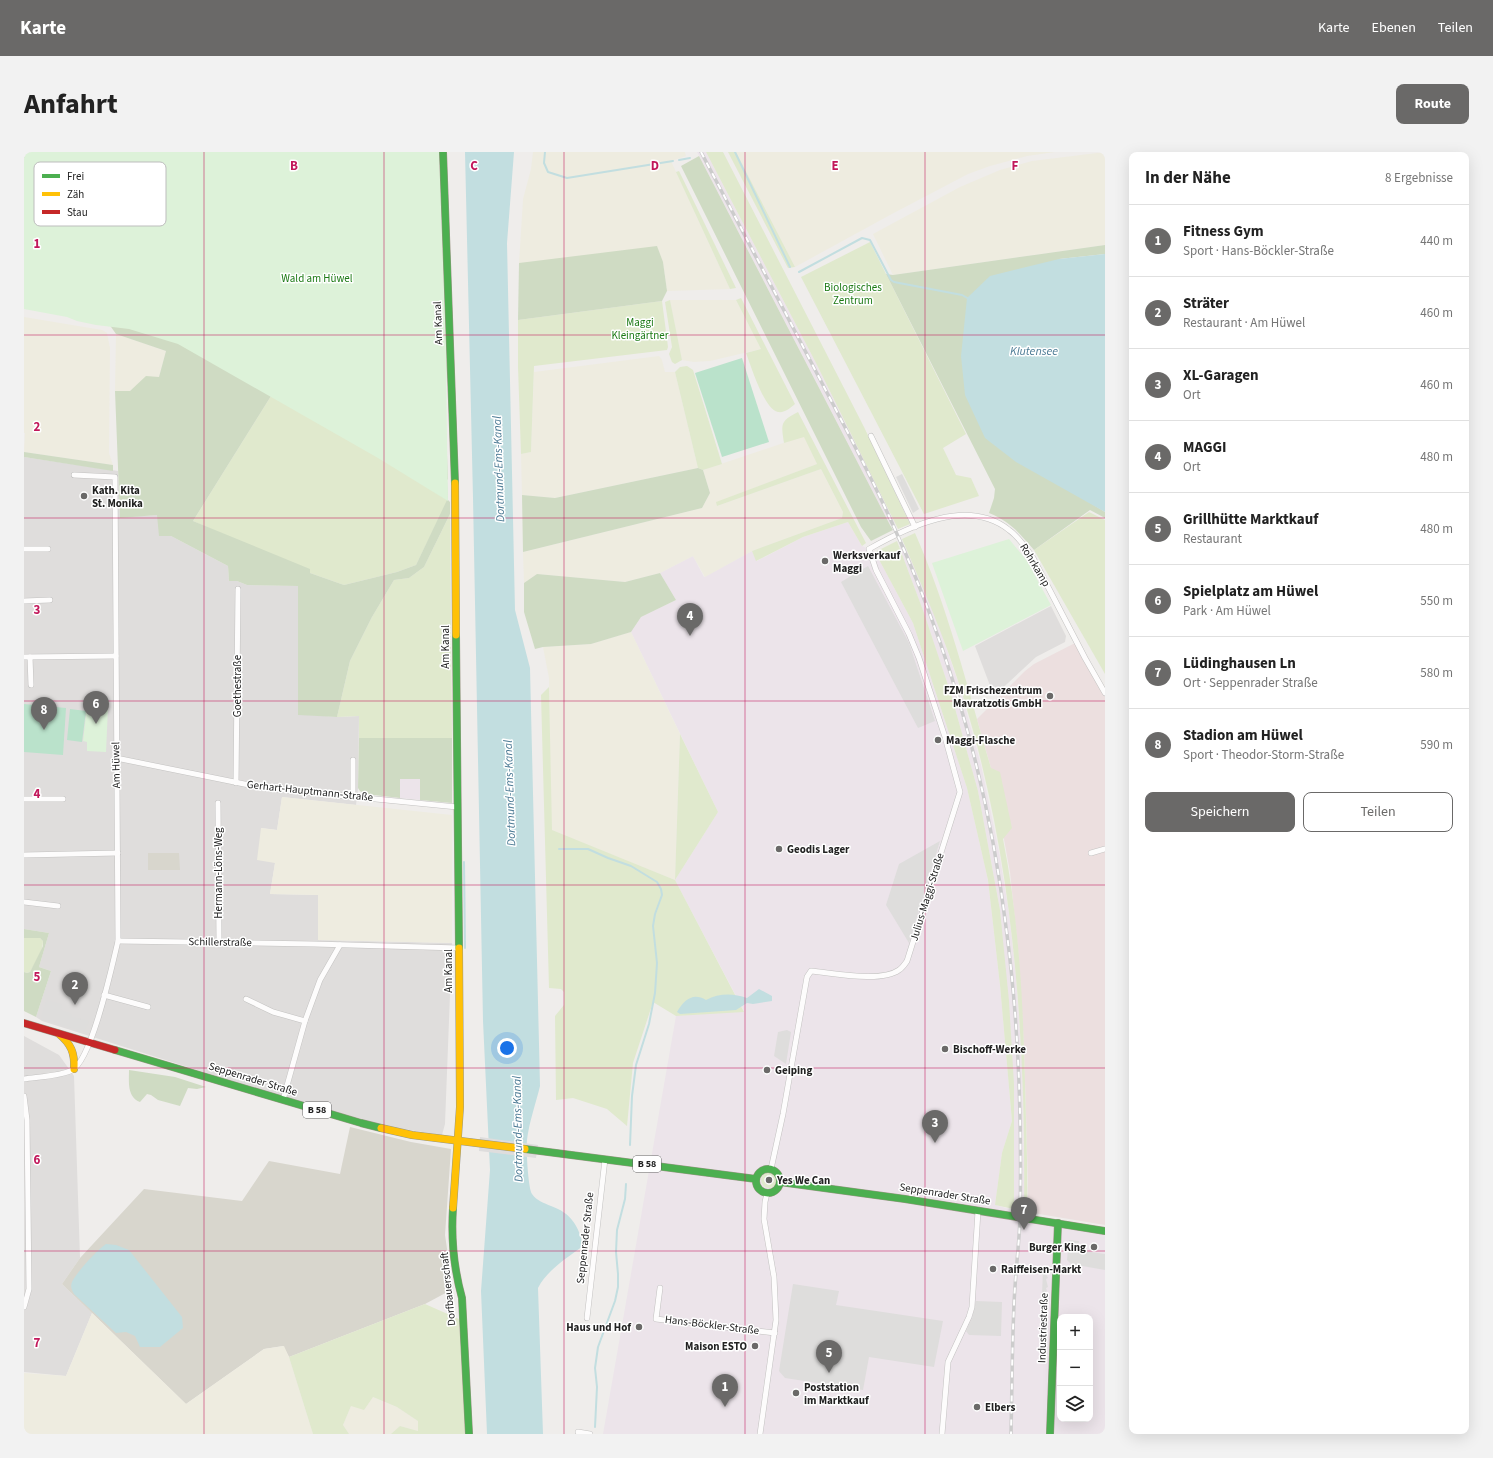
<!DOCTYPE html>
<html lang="de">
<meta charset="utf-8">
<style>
:root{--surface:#fff;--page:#f2f2f2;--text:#222;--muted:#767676;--line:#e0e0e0;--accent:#6a6968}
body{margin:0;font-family:"Source Sans 3",sans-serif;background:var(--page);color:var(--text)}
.controls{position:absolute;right:12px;bottom:12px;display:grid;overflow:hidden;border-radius:8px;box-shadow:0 4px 16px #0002}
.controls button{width:36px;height:36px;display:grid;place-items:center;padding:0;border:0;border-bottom:1px solid var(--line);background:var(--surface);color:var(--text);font:20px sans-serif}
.you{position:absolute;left:483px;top:896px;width:14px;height:14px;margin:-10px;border:3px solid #fff;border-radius:50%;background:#1a73e8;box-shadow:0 0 0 6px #1a73e833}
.badge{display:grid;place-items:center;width:26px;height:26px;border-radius:50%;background:var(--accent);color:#fff;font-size:13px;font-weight:700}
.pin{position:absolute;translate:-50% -33px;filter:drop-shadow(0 1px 2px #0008)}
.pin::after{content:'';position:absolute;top:21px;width:14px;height:12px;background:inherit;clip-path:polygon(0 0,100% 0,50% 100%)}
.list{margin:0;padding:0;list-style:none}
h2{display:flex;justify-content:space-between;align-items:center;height:52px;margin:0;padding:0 16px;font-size:17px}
h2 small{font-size:13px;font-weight:400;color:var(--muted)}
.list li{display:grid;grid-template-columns:26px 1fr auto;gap:12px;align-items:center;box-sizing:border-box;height:72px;padding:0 16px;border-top:1px solid var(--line)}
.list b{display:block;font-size:15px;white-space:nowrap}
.list p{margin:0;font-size:13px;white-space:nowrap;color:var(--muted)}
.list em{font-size:13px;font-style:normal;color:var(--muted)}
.actions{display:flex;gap:8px;padding:12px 16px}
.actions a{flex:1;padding:9px 0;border:1px solid var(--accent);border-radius:8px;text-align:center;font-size:14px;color:var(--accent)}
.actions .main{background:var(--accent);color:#fff}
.icon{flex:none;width:22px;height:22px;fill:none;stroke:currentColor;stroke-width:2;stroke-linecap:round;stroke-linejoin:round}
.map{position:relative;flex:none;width:1081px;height:1282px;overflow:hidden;border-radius:8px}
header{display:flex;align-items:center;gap:24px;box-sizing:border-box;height:56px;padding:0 20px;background:var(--accent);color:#fff}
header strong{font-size:19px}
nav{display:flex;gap:22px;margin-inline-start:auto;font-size:14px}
.intro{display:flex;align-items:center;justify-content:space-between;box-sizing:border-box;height:96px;padding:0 24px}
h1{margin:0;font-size:28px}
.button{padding:10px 18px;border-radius:8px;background:var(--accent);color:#fff;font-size:14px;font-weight:700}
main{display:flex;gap:24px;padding:0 24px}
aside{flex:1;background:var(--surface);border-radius:8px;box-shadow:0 4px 16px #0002}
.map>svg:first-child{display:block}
.residential{fill:#dfdddc}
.commercial{fill:#ecdfdf}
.industrial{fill:#ece4ea;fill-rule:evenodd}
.religious{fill:#dedddc}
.construction{fill:#d8d6cd}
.farmland{fill:#eeece0}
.grass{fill:#e0e9cd}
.forest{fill:#cfdbc3;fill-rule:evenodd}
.park{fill:#ddf2d9}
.pitch{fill:#bae2cb}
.water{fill:#c2dee0}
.pier{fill:#dedddd}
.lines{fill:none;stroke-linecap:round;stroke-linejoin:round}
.stream{stroke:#c2dee0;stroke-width:2}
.street-casing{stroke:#c3c2c1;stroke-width:6}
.fast-casing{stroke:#999784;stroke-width:8}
.slow-casing{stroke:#999784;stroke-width:8}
.jam-casing{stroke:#999784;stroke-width:8}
.street{stroke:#fdfcfc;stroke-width:5}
.fast{stroke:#4caf50;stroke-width:7}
.slow{stroke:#ffc107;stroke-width:7}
.jam{stroke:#c62828;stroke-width:7}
.rail-casing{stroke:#ccc;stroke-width:3.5}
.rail{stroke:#fff;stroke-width:2;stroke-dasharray:6;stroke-linecap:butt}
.grid{fill:none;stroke:#c2185b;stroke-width:1;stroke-opacity:0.55}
.poi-dot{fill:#6a6968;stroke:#fff;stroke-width:1.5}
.labels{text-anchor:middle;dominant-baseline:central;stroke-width:3;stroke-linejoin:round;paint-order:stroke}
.shield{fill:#fff;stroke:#646464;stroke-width:1}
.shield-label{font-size:10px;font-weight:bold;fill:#222}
.park-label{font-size:11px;fill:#1c7a15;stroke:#fff}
.street-label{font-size:11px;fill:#222;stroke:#fff}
.poi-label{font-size:11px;font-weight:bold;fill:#222;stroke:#fff;text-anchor:start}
.water-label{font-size:12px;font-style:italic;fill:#4b7a94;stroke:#fff}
.key{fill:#fff;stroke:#bdbdbd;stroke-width:1}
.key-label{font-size:11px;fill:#222}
.grid-label{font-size:13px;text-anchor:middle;font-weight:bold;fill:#c2185b;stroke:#fff;stroke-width:3;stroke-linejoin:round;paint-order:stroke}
</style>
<header>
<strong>Karte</strong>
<nav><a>Karte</a><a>Ebenen</a><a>Teilen</a></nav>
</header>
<div class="intro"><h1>Anfahrt</h1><a class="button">Route</a></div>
<main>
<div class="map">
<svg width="1081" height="1282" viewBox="0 0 1081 1282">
<rect width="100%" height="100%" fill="#efedeb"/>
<g class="residential">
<polygon points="0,305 94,319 96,365 133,363 147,384 204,414 205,429 213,429 223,433 274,434 274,562 313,565 335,564 334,636 332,653 258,645 253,678 237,676 251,711 246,742 294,743 294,788 428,791 421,972 418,983 366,975 262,946 18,869 12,865 27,819 15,815 25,781 0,777"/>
<polygon points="1027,454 1042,484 1041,490 1012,505 970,544 951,494"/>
<polygon points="0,884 35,903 50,924 56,1106 38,1132 68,1161 42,1224 0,1220"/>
</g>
<polygon class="commercial" points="1051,491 1081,545 1081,1073 1003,1060 1004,1031 1000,893 994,797 986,720 967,616 953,567 1001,519 1010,512"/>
<g class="industrial">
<polygon points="673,0 682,0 792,211 871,371 866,373"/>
<path d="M824,370L838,394L851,400L889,471L943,636L964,728L976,833L988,969L978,1001L971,1053L985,1057V1067L1081,1080V1282H579L652,864L720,859L651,728L694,660L607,480L617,465L652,448L636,421L669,404L680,425L728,399L733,409L779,385ZM1036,1165H1066V1267H1036Z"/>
<polygon points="880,392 913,468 936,536 957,613 975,700 985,761 992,825 998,911 1000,1017 1000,1059 990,1057 990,973 976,758 954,639 927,542 900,461 875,394"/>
<polygon points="376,627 396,627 396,648 376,646"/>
</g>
<g class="religious">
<polygon points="878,322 895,357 889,361 872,325"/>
<polygon points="844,414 885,491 911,569 894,576 817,430"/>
<polygon points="916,689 885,791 862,753 875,712"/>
<polygon points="22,848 38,852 37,858 48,862 48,865 65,869 61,878 54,878 17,867"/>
<polygon points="763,878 767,880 762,912 750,904 754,880"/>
<polygon points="1045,1088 1055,1089 1054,1098 1081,1102 1081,1118 1047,1112 1043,1108"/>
<polygon points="1019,1118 1022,1118 1024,1121 1022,1122 1024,1126 1022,1127 1024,1135 1022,1136 1023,1139 1022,1140 1023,1148 1022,1149 1023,1153 1021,1154 1023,1161 1021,1163 1023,1170 1021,1171 1017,1166"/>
<polygon points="769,1132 815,1139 812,1153 919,1169 910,1215 845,1205 839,1238 761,1226 755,1219"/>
<polygon points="952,1149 978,1150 977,1184 945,1183 942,1179 948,1166"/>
</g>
<g class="construction">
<polygon points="124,701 155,701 156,718 124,718"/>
<polygon points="326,975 387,990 427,997 421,1083 429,1137 401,1152 265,1205 259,1194 240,1197 162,1252 38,1132 56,1106 120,1037 218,1049 245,1009 316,1022"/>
</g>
<g class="farmland">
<polygon points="509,0 661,0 662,4 647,9 706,137 643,139 639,110 495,111 499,47 507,17"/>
<polygon points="712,0 1031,0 1003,4 966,14 944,22 866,63 771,115"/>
<polygon points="1081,0 1081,93 869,123 849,82 936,35 976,18 1008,9"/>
<polygon points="646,148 712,148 737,197 686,209 670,210 658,208"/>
<polygon points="0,165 78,178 83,181 86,196 85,301 89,313 0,300 1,281 0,281"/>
<polygon points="92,182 142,199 135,225 122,225 106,239 91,239"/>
<polygon points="635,204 638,208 641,220 651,220 674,316 531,346 498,343 497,302 507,300 510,220"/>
<polygon points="780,284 793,312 693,350 693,354 797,317 819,360 818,366 728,399 681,425 669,404 636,421 601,430 513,422 500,431 499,400 678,356 686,341 679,318"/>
<polygon points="607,480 656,582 651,728 527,678 525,526 519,495 567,492"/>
<polygon points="258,645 428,663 428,791 294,788 294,743 246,742 251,711 233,708 237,676 253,678"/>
<polygon points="68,1161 162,1252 240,1197 260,1194 265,1205 289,1282 0,1282 0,1221 42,1224"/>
<polygon points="349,1245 373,1255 394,1269 394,1279 376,1274 367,1282 325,1282 319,1273 327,1254"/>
</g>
<g class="grass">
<polygon points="682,0 699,0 840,275 886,372 874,377 792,211"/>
<polygon points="704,0 712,0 771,115 764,116"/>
<polygon points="655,19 712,136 706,137 652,20"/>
<polygon points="846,90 942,282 919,296 932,323 947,326 955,344 900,362 777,125"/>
<path d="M717,146L771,252C766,256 761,261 754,260C740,257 727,214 722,201L737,197L712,148Z"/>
<polygon points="646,148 658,208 651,212 648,210 645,202 648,195 641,150"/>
<polygon points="638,149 644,195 643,198 510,214 507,300 497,302 494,215 494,168"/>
<polygon points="663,214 669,218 698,312 679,318 674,316 651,220 656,215"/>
<polygon points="247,244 360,308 424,348 392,413 373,420 320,433 286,421 169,369"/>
<path d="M774,260L842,391L838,394L824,370L779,385L732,409L728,399L818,366L819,360L797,317L693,354L692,350L793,312L780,285L760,291C757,272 756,269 774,260Z"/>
<polygon points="1065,360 1081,368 1081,522 1010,398"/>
<polygon points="426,362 428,586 335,586 335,564 313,565 326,509 348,465 370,428 385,426 400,415"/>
<path d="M891,381C924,456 944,537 967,616L976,620L988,676L979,687C995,767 999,849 1001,929C1002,973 1004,1017 1003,1060L1000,1059C1002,884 990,703 936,535C920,484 899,436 878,387Z"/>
<polygon points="873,389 900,461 927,542 954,639 976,758 985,849 990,932 990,1057 971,1053 978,1001 988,969 976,833 964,728 943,636 889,471 851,400"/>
<polygon points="525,535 528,678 651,728 656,582 694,660 651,728 720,860 652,864 629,850 609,911 603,974 583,957 549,946 532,948 531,864 540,853 540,840 537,837 525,836 517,543"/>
<path d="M0,786H16L19,789C19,800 11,811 6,820L3,821L0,820Z"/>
<circle cx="745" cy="1028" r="8"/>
<polygon points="401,1152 435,1167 442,1282 367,1282 376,1274 394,1279 394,1269 373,1255 349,1245 340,1258 327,1254 319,1273 325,1282 289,1282 265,1205"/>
</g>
<g class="forest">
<path d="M188,0L419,128L423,207L421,256L424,327L423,328L424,348L426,350V362L400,415L385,426L370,428L348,465L326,509L313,565L274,563V434L223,433L213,429H205L204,414L147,384H135L133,363L96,366L91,239H106L122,224L135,225L142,199L92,182L85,172L0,5ZM247,244L360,308L423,348L392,413L373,420L320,433L286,421V417L169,369Z"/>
<polygon points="675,4 866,373 869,378 847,389 837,375 657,14"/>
<path d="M1081,93V102L1035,107L1060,347L1081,360V366L1066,358L1010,398C994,380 987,370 965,361L970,346L971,337L862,122L869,123Z"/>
<polygon points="633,94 639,110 643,139 638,149 494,168 495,111"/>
<polygon points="0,300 89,313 89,319 0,305"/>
<polygon points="674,316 679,318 686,341 678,356 499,400 498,343 531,346"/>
<polygon points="636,421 652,448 617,465 607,480 567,492 519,495 511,497 500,460 500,431 513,422 601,430"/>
<polygon points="335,586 428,586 428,651 396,648 396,627 376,627 376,646 341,642 336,639 334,636"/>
<polygon points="0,777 25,781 15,815 27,819 12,865 0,859 0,820 3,821 6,820 19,794 19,789 16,786 0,786"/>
<path d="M105,918L151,925L182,935L173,937L164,936L156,954L134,948L127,943L123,942L116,950C103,945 105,930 105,918Z"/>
</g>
<g class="park">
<polygon points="0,0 415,0 423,201 422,223 424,349 354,306 154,192 105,177 72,173 53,169 43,165 0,157"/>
<polygon points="985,387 1003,409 1027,453 939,499 908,411"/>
<polygon points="63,554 84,556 82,600 63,599 63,590 59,589"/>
</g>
<g class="pitch">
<polygon points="718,206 745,290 698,305 671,221"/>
<polygon points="0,552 42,556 39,603 0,600"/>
<polygon points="46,557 62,559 58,590 43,588"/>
</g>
<g class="water">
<path d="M441,0H490L483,91L491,458L506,516L516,934C512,951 505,970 503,988C502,996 504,1036 508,1042C513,1049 520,1051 527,1054C547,1061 555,1074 559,1094C543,1106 523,1118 514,1136L519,1282H463L457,1139L466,1018L459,869L449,346Z"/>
<polygon points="1081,102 1081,360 992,310 961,286 941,243 937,204 943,146 966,124 1035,107"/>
<path d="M735,837L748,844V849L729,852L723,851L712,858L656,862L653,860C660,848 669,840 682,848C695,841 709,841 723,846Z"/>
<path d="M82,1092L92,1093L105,1098L158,1165L159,1176L136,1195H116L111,1184L102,1180L92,1181L50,1142C48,1138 46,1135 48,1130C52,1121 73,1098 82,1092Z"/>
</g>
<polygon class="pier" points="456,985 514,993 512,1006 455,999"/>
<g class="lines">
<g class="stream">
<polyline points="521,0 520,11 524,20 543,26 649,9"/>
<polyline points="711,0 766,115"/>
<polyline points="655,8 666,6"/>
<polyline points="775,120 838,86 846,88 867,128 870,130 938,143 945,147"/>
<polyline points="535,697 564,697 584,706 607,714 633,730 637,737 638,743 631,762 629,774 633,811 631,841 625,872 612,913 608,944 606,993"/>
<polyline points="440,710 441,796"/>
<polyline points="571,1275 573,1235 571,1216 574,1195 591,1149 594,1135 594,1122 592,1100 593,1078 601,1047 602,1032"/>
</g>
<g class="street-casing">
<g id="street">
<polyline points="847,284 891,375"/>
<polyline points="0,397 24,397"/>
<polyline points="0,449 26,448"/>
<polyline points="0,505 92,504"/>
<polyline points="6,505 7,533"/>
<polyline points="92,606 240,636 433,655"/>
<polyline points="329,608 329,644"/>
<polyline points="212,631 214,437"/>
<polyline points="0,647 39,647"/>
<polyline points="194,651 195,790"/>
<polyline points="1067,701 1081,697"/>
<polyline points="0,703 94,701"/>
<polyline points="0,750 34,754"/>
<polyline points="94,789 290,792 435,796"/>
<polyline points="80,843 124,855"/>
<polyline points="222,847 249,860 281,869"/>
<path d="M0,927C13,925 38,924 48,918C68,908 88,814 94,789L91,325L50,323"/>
<polyline points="0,944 3,968 5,1137 0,1155"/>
<polyline points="259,948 281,869 296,828 316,793"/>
<path d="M747,1017L759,962L783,825L787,819C810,821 857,831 875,818C878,816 881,812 883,809L936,640L921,585L895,506L885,482L852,418L845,397C884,375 943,345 985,378C995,385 1002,396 1009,406L1061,506L1081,541"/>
<polyline points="636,1136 632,1167 751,1181"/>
<polyline points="563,1166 581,1007"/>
<polyline points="554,1280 566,1282"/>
<polyline points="736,1282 752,1168 750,1125 740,1067 741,1050 743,1041"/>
<polyline points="918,1282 924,1210 945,1165 948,1155 954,1059"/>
</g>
</g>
<g class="fast-casing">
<g id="fast">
<polyline points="419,0 431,331"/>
<polyline points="432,483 435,796"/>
<polyline points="91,898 337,971 357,976"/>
<polyline points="501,997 732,1027"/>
<circle cx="744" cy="1029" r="12"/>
<polyline points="756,1030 881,1047 1081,1079"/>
<path d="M429,1056C427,1086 430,1117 438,1146L445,1282"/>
<polyline points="1026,1282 1034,1071"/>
</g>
</g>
<g class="slow-casing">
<g id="slow">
<polyline points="431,331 432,483"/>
<path d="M35,882C47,892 51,901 50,917"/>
<polyline points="357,976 388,983 501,997"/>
<polyline points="429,1056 436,955 435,796"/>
</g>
</g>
<g class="jam-casing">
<polyline id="jam" points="0,871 91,898"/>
</g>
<use href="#street" class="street"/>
<use href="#fast" class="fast"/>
<use href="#slow" class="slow"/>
<use href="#jam" class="jam"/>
<g class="rail-casing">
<path id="rail" d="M677,0C714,70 751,140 787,210C815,264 844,317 869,373C927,500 965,637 982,775C995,871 998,969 996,1066C995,1095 991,1124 990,1153C988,1196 988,1239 987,1282"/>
</g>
<use href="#rail" class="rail"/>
</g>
<path class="grid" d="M180,0V1282M360,0V1282M540,0V1282M721,0V1282M901,0V1282M0,183H1081M0,366H1081M0,549H1081M0,733H1081M0,916H1081M0,1099H1081"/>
<g class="poi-dot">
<circle cx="60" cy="344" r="4"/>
<circle cx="801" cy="409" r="4"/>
<circle cx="1026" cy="544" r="4"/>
<circle cx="914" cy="588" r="4"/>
<circle cx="755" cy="697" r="4"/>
<circle cx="921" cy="897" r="4"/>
<circle cx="743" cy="918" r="4"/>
<circle cx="745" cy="1028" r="4"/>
<circle cx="1070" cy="1095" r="4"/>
<circle cx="969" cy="1117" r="4"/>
<circle cx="615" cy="1175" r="4"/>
<circle cx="731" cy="1194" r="4"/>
<circle cx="772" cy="1241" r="4"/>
<circle cx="953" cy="1255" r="4"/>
</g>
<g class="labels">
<g class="shield">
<rect x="279" y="950" width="28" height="16" rx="3"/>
<rect x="609" y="1004" width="28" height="16" rx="3"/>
</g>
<g class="shield-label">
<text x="293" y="958">B 58</text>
<text x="623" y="1012">B 58</text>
</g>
<g class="park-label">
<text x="293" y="126">Wald am Hüwel</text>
<text x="829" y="135">Biologisches<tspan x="829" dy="13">Zentrum</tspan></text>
<text x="616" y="170">Maggi<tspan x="616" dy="13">Kleingärtner</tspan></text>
</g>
<g class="street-label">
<text transform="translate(414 171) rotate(-92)">Am Kanal</text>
<text transform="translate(1011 413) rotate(59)">Rohrkamp</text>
<text transform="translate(421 495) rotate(-90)">Am Kanal</text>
<text transform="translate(213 534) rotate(-90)">Goethestraße</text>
<text transform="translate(92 613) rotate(-91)">Am Hüwel</text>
<text transform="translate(286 639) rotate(6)">Gerhart-Hauptmann-Straße</text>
<text transform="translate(194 721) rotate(-90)">Hermann-Löns-Weg</text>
<text transform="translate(903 745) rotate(-73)">Julius-Maggi-Straße</text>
<text transform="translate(196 790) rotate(1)">Schillerstraße</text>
<text transform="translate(424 819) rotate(-90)">Am Kanal</text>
<text transform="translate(229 927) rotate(17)">Seppenrader Straße</text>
<text transform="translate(921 1042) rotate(9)">Seppenrader Straße</text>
<text transform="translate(561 1086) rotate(-84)">Seppenrader Straße</text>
<text transform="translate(424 1137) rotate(-96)">Dorfbauerschaft</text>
<text transform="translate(688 1173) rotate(7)">Hans-Böckler-Straße</text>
<text transform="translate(1019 1176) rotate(-88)">Industriestraße</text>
</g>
<g class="poi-label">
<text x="68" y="338">Kath. Kita<tspan x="68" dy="13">St. Monika</tspan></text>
<text x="809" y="403">Werksverkauf<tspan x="809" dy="13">Maggi</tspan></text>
<text x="1018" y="538" text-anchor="end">FZM Frischezentrum<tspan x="1018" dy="13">Mavratzotis GmbH</tspan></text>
<text x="922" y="588">Maggi-Flasche</text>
<text x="763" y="697">Geodis Lager</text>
<text x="929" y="897">Bischoff-Werke</text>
<text x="751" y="918">Geiping</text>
<text x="753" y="1028">Yes We Can</text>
<text x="1062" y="1095" text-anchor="end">Burger King</text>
<text x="977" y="1117">Raiffeisen-Markt</text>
<text x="607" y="1175" text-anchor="end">Haus und Hof</text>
<text x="723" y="1194" text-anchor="end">Maison ESTO</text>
<text x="780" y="1235">Poststation<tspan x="780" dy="13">im Marktkauf</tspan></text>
<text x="961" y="1255">Elbers</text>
</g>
<g class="water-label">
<text x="1010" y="199">Klutensee</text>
<text transform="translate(475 317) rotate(-92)">Dortmund-Ems-Kanal</text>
<text transform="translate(486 641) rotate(-92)">Dortmund-Ems-Kanal</text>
<text transform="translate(494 977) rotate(-91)">Dortmund-Ems-Kanal</text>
</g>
</g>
<rect x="10" y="10" width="132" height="64" rx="6" class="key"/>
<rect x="18" y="22" width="18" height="4" fill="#4caf50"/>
<rect x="18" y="40" width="18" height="4" fill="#ffc107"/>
<rect x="18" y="58" width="18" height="4" fill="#c62828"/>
<g class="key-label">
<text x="43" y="28">Frei</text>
<text x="43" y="46">Zäh</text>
<text x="43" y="64">Stau</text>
</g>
<g class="grid-label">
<text x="270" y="18">B</text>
<text x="450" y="18">C</text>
<text x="631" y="18">D</text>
<text x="811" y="18">E</text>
<text x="991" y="18">F</text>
<text x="13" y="96">1</text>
<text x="13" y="279">2</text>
<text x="13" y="462">3</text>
<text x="13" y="646">4</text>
<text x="13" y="829">5</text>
<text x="13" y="1012">6</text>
<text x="13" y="1195">7</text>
</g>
</svg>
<div class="controls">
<button>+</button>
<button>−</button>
<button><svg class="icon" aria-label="layers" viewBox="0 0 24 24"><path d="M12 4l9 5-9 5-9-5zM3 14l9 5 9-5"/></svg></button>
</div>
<div class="you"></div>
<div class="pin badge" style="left:701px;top:1255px">1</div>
<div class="pin badge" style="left:51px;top:853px">2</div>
<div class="pin badge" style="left:911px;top:991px">3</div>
<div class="pin badge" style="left:666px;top:484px">4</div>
<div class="pin badge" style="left:805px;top:1221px">5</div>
<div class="pin badge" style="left:72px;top:572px">6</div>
<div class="pin badge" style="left:1000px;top:1078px">7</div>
<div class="pin badge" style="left:20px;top:578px">8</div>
</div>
<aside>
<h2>In der Nähe<small>8 Ergebnisse</small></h2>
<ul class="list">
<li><span class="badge">1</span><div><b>Fitness Gym</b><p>Sport · Hans-Böckler-Straße</p></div><em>440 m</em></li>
<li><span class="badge">2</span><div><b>Sträter</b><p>Restaurant · Am Hüwel</p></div><em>460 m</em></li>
<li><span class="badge">3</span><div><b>XL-Garagen</b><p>Ort</p></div><em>460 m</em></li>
<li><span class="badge">4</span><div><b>MAGGI</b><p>Ort</p></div><em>480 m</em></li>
<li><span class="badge">5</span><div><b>Grillhütte Marktkauf</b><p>Restaurant</p></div><em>480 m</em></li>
<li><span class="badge">6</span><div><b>Spielplatz am Hüwel</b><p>Park · Am Hüwel</p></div><em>550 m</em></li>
<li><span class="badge">7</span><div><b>Lüdinghausen Ln</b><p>Ort · Seppenrader Straße</p></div><em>580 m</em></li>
<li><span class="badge">8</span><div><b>Stadion am Hüwel</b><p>Sport · Theodor-Storm-Straße</p></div><em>590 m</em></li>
</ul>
<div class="actions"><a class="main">Speichern</a><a>Teilen</a></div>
</aside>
</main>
